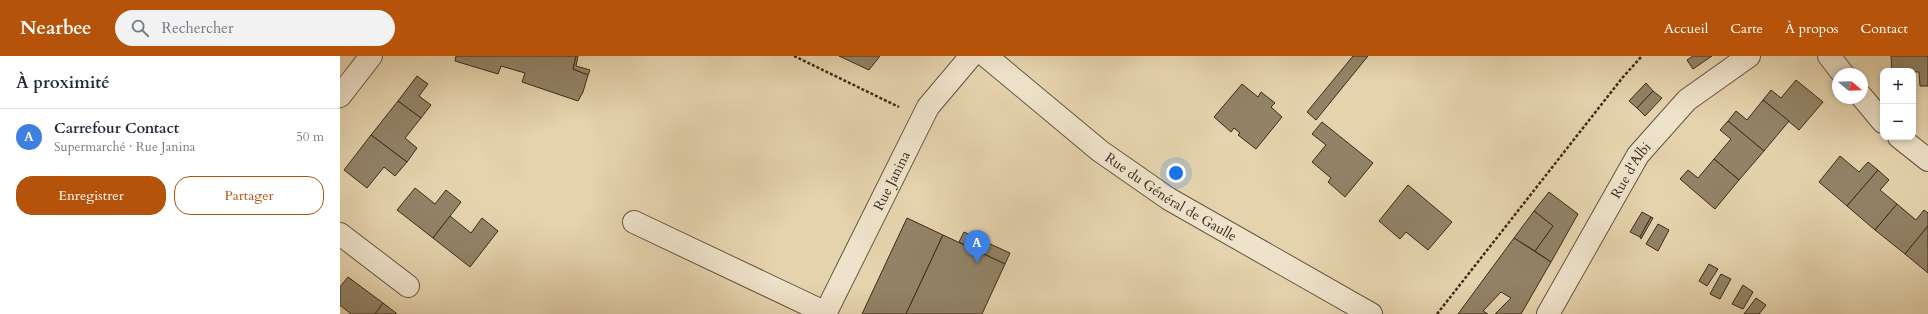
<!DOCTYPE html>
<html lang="fr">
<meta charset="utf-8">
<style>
:root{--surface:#fff;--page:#f2f2f3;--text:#1f2937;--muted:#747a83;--line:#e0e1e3;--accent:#b45309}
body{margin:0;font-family:Cardo,serif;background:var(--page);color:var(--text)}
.controls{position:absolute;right:12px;top:12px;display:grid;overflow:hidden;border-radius:8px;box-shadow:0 2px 6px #0003}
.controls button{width:36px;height:36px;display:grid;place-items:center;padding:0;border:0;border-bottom:1px solid var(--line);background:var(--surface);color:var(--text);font:20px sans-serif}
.compass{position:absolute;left:1492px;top:12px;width:36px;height:36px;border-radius:50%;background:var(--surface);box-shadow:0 2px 6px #0003;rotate:109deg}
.you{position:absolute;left:836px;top:117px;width:14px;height:14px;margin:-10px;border:3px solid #fff;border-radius:50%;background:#1a73e8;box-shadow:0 0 0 6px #1a73e833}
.badge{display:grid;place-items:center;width:26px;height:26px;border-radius:50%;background:var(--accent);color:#fff;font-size:13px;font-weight:700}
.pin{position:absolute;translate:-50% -33px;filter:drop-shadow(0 1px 2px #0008)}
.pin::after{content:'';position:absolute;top:21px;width:14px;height:12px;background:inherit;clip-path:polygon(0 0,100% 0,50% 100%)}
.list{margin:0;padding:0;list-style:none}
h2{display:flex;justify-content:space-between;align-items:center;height:52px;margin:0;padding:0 16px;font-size:17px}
h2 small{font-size:13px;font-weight:400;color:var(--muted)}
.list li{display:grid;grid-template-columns:26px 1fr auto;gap:12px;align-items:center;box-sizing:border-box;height:56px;padding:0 16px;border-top:1px solid var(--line)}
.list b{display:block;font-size:15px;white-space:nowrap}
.list p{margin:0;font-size:13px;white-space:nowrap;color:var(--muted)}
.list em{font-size:13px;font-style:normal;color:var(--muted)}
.actions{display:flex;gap:8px;padding:12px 16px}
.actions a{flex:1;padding:9px 0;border:1px solid var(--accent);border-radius:16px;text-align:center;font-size:14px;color:var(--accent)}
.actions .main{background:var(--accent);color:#fff}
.icon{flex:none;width:22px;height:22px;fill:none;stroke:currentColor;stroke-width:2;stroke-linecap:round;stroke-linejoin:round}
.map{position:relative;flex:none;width:1588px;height:258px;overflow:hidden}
header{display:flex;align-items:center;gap:24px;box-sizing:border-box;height:56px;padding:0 20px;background:var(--accent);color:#fff}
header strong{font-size:19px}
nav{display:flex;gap:22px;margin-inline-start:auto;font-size:14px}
.search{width:280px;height:36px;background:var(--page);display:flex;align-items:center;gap:10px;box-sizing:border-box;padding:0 14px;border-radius:22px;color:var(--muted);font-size:15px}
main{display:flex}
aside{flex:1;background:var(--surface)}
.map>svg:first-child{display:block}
.building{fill:#928367;stroke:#392c1b}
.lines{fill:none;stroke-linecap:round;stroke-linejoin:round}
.minor-casing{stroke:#645640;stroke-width:24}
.path{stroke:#392c1b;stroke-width:2.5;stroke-dasharray:3 2;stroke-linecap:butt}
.minor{stroke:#eee2ca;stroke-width:22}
.labels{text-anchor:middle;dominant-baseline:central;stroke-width:3;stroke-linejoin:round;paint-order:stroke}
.street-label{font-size:14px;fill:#392c1b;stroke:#eee2ca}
</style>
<header>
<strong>Nearbee</strong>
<div class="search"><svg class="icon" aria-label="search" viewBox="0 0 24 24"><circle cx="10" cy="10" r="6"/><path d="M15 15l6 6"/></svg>Rechercher</div>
<nav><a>Accueil</a><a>Carte</a><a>À propos</a><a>Contact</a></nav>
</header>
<main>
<aside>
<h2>À proximité<small></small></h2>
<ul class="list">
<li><span class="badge" style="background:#3f7fe0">A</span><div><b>Carrefour Contact</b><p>Supermarché · Rue Janina</p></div><em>50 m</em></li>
</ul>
<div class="actions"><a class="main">Enregistrer</a><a>Partager</a></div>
</aside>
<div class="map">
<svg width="1588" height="258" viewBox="0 0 1588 258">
<rect width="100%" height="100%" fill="#e5d3ad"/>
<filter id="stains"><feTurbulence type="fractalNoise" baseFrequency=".005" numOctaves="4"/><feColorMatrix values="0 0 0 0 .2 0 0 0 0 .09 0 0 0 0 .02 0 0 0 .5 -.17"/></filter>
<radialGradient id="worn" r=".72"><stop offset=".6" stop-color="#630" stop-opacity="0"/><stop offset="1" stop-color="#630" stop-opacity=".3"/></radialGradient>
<g class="building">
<polygon points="116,0 236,0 233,13 248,19 243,36 238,45 182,26 185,17 161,10 158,18 115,5"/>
<polygon points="236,0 238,0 236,10 250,14 248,19 233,13"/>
<polygon points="499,0 540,0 529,14"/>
<polygon points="1013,0 1028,0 976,64 967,56"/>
<polygon points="1353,0 1372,0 1353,13 1347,4"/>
<polygon points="1551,0 1588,0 1588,30 1580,30 1579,16 1552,15"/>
<polygon points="77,20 88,28 79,40 91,49 81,62 58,45"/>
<polygon points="1456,24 1483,46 1459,74 1423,44 1431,34 1441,42"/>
<polygon points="1306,27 1313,35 1297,52 1289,45"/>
<polygon points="902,28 918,41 921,36 935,47 931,51 942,61 916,93 898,79 900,77 894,72 891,76 874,61"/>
<polygon points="1313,35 1322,42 1305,60 1297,52"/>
<polygon points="1423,44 1449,65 1424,95 1388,65 1396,55 1407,64"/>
<polygon points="58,45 81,62 65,82 77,92 67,106 31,79"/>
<polygon points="1388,65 1424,95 1399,124 1374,103 1391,83 1380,74"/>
<polygon points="982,66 1033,107 1005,141 988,126 991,122 972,106 986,89 972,78"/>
<polygon points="31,79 67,106 55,120 44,111 27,132 4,114"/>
<polygon points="1500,100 1519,116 1528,106 1538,114 1507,150 1479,126"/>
<polygon points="1374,103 1399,124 1375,153 1340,123 1348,114 1358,122"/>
<polygon points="1538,114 1549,124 1540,134 1557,148 1535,174 1507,150"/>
<polygon points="1068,129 1112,166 1088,194 1066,176 1060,183 1039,165"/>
<polygon points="75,132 95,148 106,134 121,146 93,182 57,154"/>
<polygon points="1209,136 1238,158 1211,206 1195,195 1213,170 1194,155"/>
<polygon points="1557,148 1576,164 1584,154 1588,157 1588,170 1565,198 1535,174"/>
<polygon points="1194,155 1213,170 1195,195 1174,182"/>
<polygon points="1302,156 1311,161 1300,181 1290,176"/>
<polygon points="110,160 131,177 142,162 158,175 130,211 93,182"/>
<polygon points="1311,161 1313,162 1301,183 1300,181"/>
<polygon points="567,162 603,179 566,258 522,258"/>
<polygon points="1318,168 1329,174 1318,195 1306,188"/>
<polygon points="1588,170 1588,217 1565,198"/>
<polygon points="624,176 670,197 665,208 619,186"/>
<polygon points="603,179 665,208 642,258 566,258"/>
<polygon points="1174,182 1211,206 1181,258 1155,258 1171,242 1161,236 1143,255 1148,258 1118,258"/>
<polygon points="1369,208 1378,213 1367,230 1359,225"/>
<polygon points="1381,218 1391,223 1380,243 1370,238"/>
<polygon points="8,221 43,247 35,258 11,258 0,249 0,231"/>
<polygon points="1403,229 1413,236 1403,253 1392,248"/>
<polygon points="1416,242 1426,249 1419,258 1404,258"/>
<polygon points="43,247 56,257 57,258 35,258"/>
</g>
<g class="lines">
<g class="minor-casing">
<g id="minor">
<path id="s1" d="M646,0L760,95L829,143L1031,258"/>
<polyline points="1489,0 1503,18"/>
<polyline points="0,40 31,0"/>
<polyline points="1522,41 1543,66"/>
<polyline points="1559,81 1588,104"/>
<polyline points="294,166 486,257"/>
<polyline points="0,178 68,230"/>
<path id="s2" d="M485,258L588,51L631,0"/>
<path id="s3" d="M1208,258L1298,99L1347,44L1409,0"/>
</g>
</g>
<g class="path">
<polyline points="454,0 559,51"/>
<polyline points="1097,258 1283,21 1302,0"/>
</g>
<use href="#minor" class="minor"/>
</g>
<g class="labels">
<g class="street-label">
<text stroke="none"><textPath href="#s3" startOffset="166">Rue d'Albi</textPath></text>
<text stroke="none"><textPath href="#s2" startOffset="149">Rue Janina</textPath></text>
<text stroke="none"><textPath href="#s1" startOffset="233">Rue du Général de Gaulle</textPath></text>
</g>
</g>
<rect width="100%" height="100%" filter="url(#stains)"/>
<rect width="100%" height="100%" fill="url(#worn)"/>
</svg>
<div class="controls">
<button>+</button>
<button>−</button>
</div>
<svg class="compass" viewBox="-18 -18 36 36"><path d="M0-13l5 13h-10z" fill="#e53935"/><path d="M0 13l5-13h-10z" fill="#747a83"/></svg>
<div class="you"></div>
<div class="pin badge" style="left:637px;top:207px;background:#3f7fe0">A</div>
</div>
</main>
